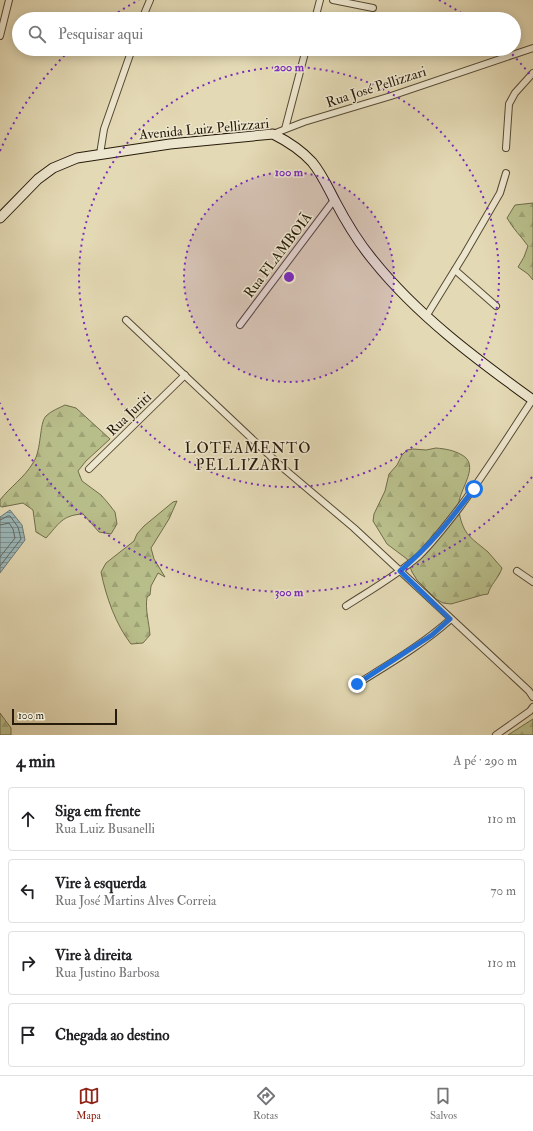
<!DOCTYPE html>
<html lang="pt">
<meta charset="utf-8">
<style>
:root{--surface:#fff;--page:#f6f6f6;--text:#202124;--muted:#757577;--line:#e0e0e0;--accent:#8f2418}
body{margin:0;font-family:"IM FELL Double Pica",serif;background:var(--page);color:var(--text)}
.scale{position:absolute;left:12px;bottom:10px;width:105px;box-sizing:border-box;padding-left:4px;border:2px solid #271b0b;border-top:0;font-size:11px;line-height:14px;white-space:nowrap;color:#271b0b;-webkit-text-stroke:3px #ede6ce;paint-order:stroke}
.stop{position:absolute;width:12px;height:12px;margin:-9px;border:3px solid #1a73e8;border-radius:50%;background:#fff}
.stop.end{background:#1a73e8;border-color:#fff;box-shadow:0 1px 4px #0008}
.list{margin:0;padding:0;list-style:none}
h2{display:flex;justify-content:space-between;align-items:center;height:52px;margin:0;padding:0 16px;font-size:17px}
h2 small{font-size:13px;font-weight:400;color:var(--muted)}
.list li{display:grid;grid-template-columns:26px 1fr auto;gap:12px;align-items:center;box-sizing:border-box;height:64px;margin:0 8px 8px;padding:0 8px;border:1px solid var(--line);border-radius:4px}
.list b{display:block;font-size:15px;white-space:nowrap}
.list p{margin:0;font-size:13px;white-space:nowrap;color:var(--muted)}
.list em{font-size:13px;font-style:normal;color:var(--muted)}
.icon{flex:none;width:22px;height:22px;fill:none;stroke:currentColor;stroke-width:2;stroke-linecap:round;stroke-linejoin:round}
.map{position:relative;flex:none;width:533px;height:735px;overflow:hidden}
.search{position:absolute;background:var(--surface);box-shadow:0 2px 10px #0003;left:12px;right:12px;top:12px;height:44px;display:flex;align-items:center;gap:10px;box-sizing:border-box;padding:0 14px;border-radius:22px;color:var(--muted);font-size:15px}
.sheet{height:340px;background:var(--surface)}
nav{display:flex;justify-content:space-around;align-items:center;box-sizing:border-box;height:56px;border-top:1px solid var(--line);background:var(--surface);font-size:11px;color:var(--muted)}
nav a{display:grid;justify-items:center;gap:2px}
nav .on{color:var(--accent)}
.map>svg:first-child{display:block}
.forest{fill:url(#forest-firs);stroke:#706c4a}
.water{fill:url(#water-rules);stroke:#6d7973}
.lines{fill:none;stroke-linecap:round;stroke-linejoin:round}
.shore{stroke:#616962;stroke-width:1}
.street-casing{stroke:#564a35;stroke-width:8}
.secondary-casing{stroke:#271b0b;stroke-width:11}
.street{stroke:#ede6ce;stroke-width:6}
.secondary{stroke:#ede6ce;stroke-width:9}
.route{stroke:#1a73e8;stroke-width:5}
.ring{fill:none;stroke:#7b2cbf;stroke-width:2;stroke-dasharray:2 4}
.labels{text-anchor:middle;dominant-baseline:central;stroke-width:3;stroke-linejoin:round;paint-order:stroke}
.street-label{font-size:14px;fill:#271b0b;stroke:#ede6ce}
.neighbourhood-label{font-size:15px;letter-spacing:1px;fill:#271b0b;stroke:#ede6ce}
.centre{fill:#7b2cbf;stroke:#ede6ce;stroke-width:2}
.ring-label{font-size:12px;text-anchor:middle;font-weight:bold;fill:#7b2cbf;stroke:#ede6ce;stroke-width:3;stroke-linejoin:round;paint-order:stroke}
</style>
<div class="map">
<svg width="533" height="735" viewBox="0 0 533 735">
<defs>
<pattern id="forest-firs" width="22" height="20" patternUnits="userSpaceOnUse"><rect width="22" height="20" fill="#b8be8a"/><path d="M5 1l3.5 6h-7zM16 11l3.5 6h-7z" fill="#9ea376"/></pattern>
<pattern id="water-rules" width="6" height="5" patternUnits="userSpaceOnUse"><rect width="6" height="5" fill="#9bb7b9"/><path d="M0 2.5h6" fill="none" stroke="#7e9495"/></pattern>
</defs>
<rect width="100%" height="100%" fill="#e3d9b4"/>
<filter id="stains"><feTurbulence type="fractalNoise" baseFrequency=".005" numOctaves="4"/><feColorMatrix values="0 0 0 0 .2 0 0 0 0 .09 0 0 0 0 .02 0 0 0 .5 -.17"/></filter>
<radialGradient id="worn" r=".72"><stop offset=".6" stop-color="#630" stop-opacity="0"/><stop offset="1" stop-color="#630" stop-opacity=".3"/></radialGradient>
<g class="forest">
<path d="M533,203V280L528,274L518,267L524,257L528,246C521,236 513,229 507,218L515,205Z"/>
<path d="M65,405L76,408L110,439L86,461L78,471L82,481L101,495L108,503L115,512L117,524L111,534L99,532L83,514C62,515 59,524 46,538L36,532L33,510L23,503L2,507L0,506V500C10,487 24,478 33,463C42,450 39,423 46,416C51,411 59,408 65,405Z"/>
<path d="M436,448C446,449 453,450 462,455C480,465 461,487 459,502C458,509 460,519 463,526C467,537 479,544 488,552C493,557 497,563 502,568C499,578 490,585 488,594L482,595L451,604L443,603L436,599L417,580L412,572L407,559L387,544L373,521L374,514L385,491L389,474L397,465L402,455L407,450L413,449L426,450Z"/>
<path d="M177,501L169,519L151,548L154,559L165,577L158,573L151,586L150,595L147,597C145,610 149,622 150,635L143,643L131,644C116,625 106,597 101,572L106,563L134,541L137,534L144,526L173,502Z"/>
<polygon points="0,713 11,728 11,735 0,735"/>
<polygon points="533,719 533,735 508,735"/>
</g>
<polygon class="water" points="10,510 22,525 25,540 0,573 0,517"/>
<g class="lines">
<g class="shore">
<polyline points="0,520 8,516 10,516 18,527 21,539 0,566"/>
<polyline points="0,525 9,523 13,529 15,538 0,557"/>
</g>
<g class="street-casing">
<g id="street">
<polyline points="333,0 373,8"/>
<polyline points="142,19 150,0"/>
<polyline points="315,19 320,0"/>
<polyline points="0,36 9,0"/>
<polyline points="285,129 306,49"/>
<polyline points="273,134 304,122 391,96 533,48"/>
<polyline points="506,148 509,104 515,93 533,73"/>
<polyline points="100,154 104,129 132,49"/>
<polyline points="455,270 496,306"/>
<polyline points="427,315 464,255 500,193 506,173"/>
<polyline points="126,320 283,468 354,528 529,691 533,697"/>
<polyline points="240,325 334,200"/>
<polyline points="89,469 185,375"/>
<polyline points="517,571 533,582"/>
<path d="M346,606C371,590 397,575 419,556C434,541 447,524 460,507C486,472 509,435 533,399"/>
<path d="M357,684C389,664 422,645 451,619"/>
<polyline points="496,735 530,711 533,707"/>
</g>
</g>
<g class="secondary-casing">
<path id="secondary" d="M0,218L38,179L53,168L77,158L170,144L273,134C287,141 301,150 312,162C322,174 328,188 335,201C346,222 358,242 373,260C417,315 476,359 533,400"/>
</g>
<use href="#street" class="street"/>
<use href="#secondary" class="secondary"/>
</g>
<g class="lines">
<path class="route" d="M357,684L432,635L450,619L400,571C431,545 450,520 474,489"/>
</g>
<circle cx="289" cy="277" r="105" fill="#7b2cbf" fill-opacity=".12"/>
<g class="ring">
<circle cx="289" cy="277" r="105"/>
<circle cx="289" cy="277" r="210"/>
<path d="M532 477A315 315 0 0 1 0 403M0 151A315 315 0 0 1 70 50M108 19A315 315 0 0 1 139 0M439 0A315 315 0 0 1 470 19M508 50A315 315 0 0 1 532 77"/>
</g>
<g class="labels">
<g class="street-label">
<text transform="translate(376 87) rotate(-18)">Rua José Pellizzari</text>
<text transform="translate(204 129) rotate(-5)">Avenida Luiz Pellizzari</text>
<text transform="translate(278 255) rotate(-53)">Rua FLAMBOIÃ</text>
<text transform="translate(129 414) rotate(-44)">Rua Juriti</text>
</g>
<g class="neighbourhood-label">
<text x="248" y="448">LOTEAMENTO<tspan x="248" dy="17">PELLIZARI I</tspan></text>
</g>
</g>
<circle cx="289" cy="277" r="6" class="centre"/>
<g class="ring-label">
<text x="289" y="71">200 m</text>
<text x="289" y="176">100 m</text>
<text x="289" y="596">300 m</text>
</g>
<rect width="100%" height="100%" filter="url(#stains)"/>
<rect width="100%" height="100%" fill="url(#worn)"/>
</svg>
<div class="scale">100 m</div>
<div class="stop" style="left:474px;top:489px"></div>
<div class="stop end" style="left:357px;top:684px"></div>
<div class="search"><svg class="icon" aria-label="search" viewBox="0 0 24 24"><circle cx="10" cy="10" r="6"/><path d="M15 15l6 6"/></svg>Pesquisar aqui</div>
</div>
<section class="sheet">
<h2>4 min<small>A pé · 290 m</small></h2>
<ul class="list">
<li><svg class="icon" aria-label="ahead" viewBox="0 0 24 24"><path d="M12 20V5M6 11l6-6 6 6"/></svg><div><b>Siga em frente</b><p>Rua Luiz Busanelli</p></div><em>110 m</em></li>
<li><svg class="icon" aria-label="left" viewBox="0 0 24 24"><path d="M17 20v-9H6M10 6l-5 5 5 5"/></svg><div><b>Vire à esquerda</b><p>Rua José Martins Alves Correia</p></div><em>70 m</em></li>
<li><svg class="icon" aria-label="right" viewBox="0 0 24 24"><path d="M7 20v-9h11M14 6l5 5-5 5"/></svg><div><b>Vire à direita</b><p>Rua Justino Barbosa</p></div><em>110 m</em></li>
<li><svg class="icon" aria-label="arrive" viewBox="0 0 24 24"><path d="M6 21V4h12l-3 4 3 4H6"/></svg><div><b>Chegada ao destino</b></div></li>
</ul>
</section>
<nav>
<a class="on"><svg class="icon" aria-label="map" viewBox="0 0 24 24"><path d="M3 6l6-2 6 2 6-2v14l-6 2-6-2-6 2zM9 4v14M15 6v14"/></svg>Mapa</a>
<a><svg class="icon" aria-label="directions" viewBox="0 0 24 24"><path d="M12 3l9 9-9 9-9-9zM9 14v-3h6M13 9l2 2-2 2"/></svg>Rotas</a>
<a><svg class="icon" aria-label="saved" viewBox="0 0 24 24"><path d="M7 4h10v16l-5-4-5 4z"/></svg>Salvos</a>
</nav>
